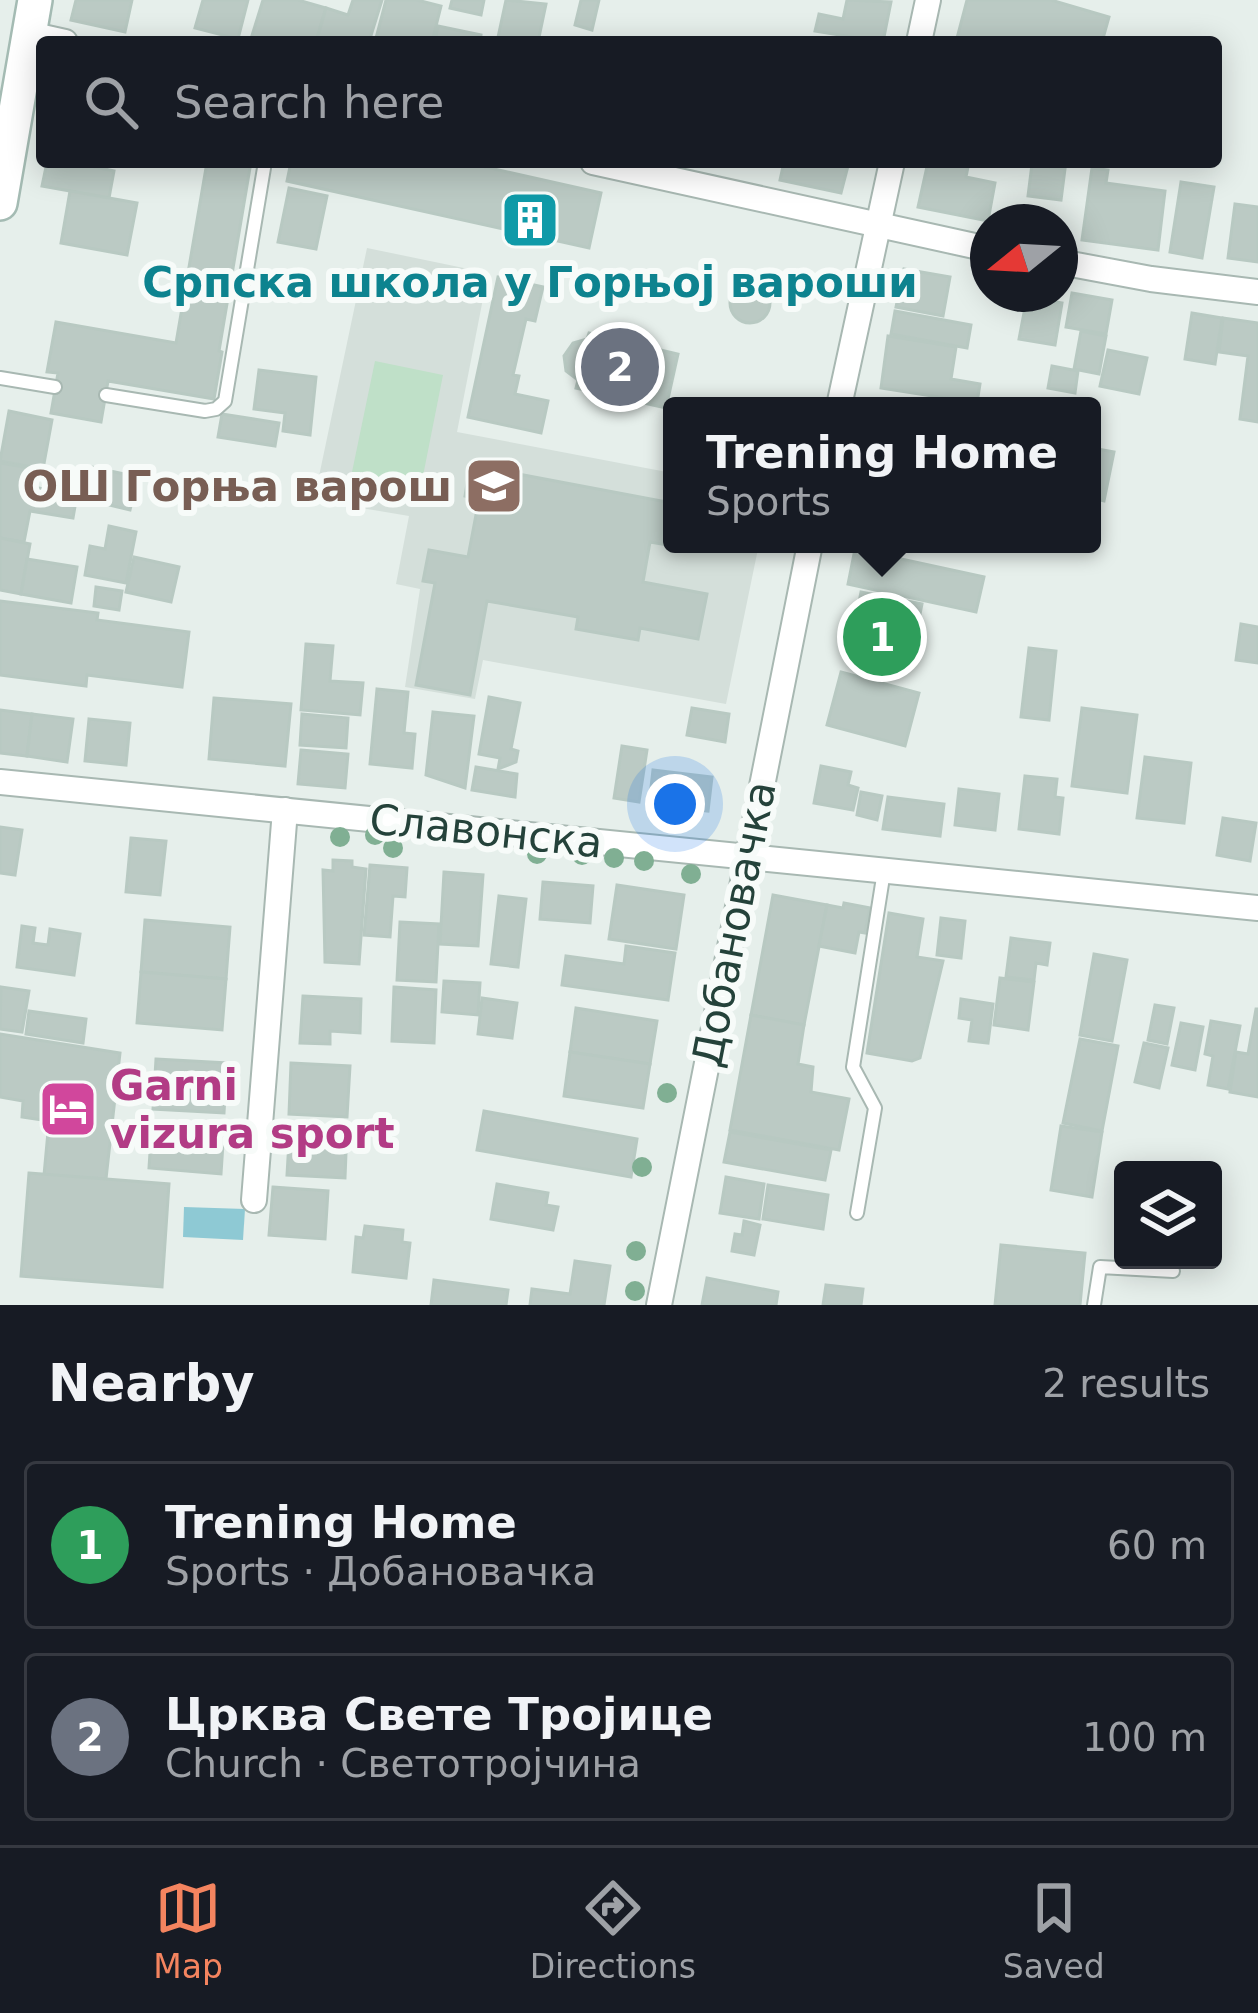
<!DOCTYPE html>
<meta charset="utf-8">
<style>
:root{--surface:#171b24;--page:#242831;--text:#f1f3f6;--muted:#9ea1a6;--line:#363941;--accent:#f4845f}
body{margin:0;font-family:"DejaVu Sans",sans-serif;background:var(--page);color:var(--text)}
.controls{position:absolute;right:36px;bottom:36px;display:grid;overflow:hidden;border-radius:12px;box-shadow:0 6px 30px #0003}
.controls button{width:108px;height:108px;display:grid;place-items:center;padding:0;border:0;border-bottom:3px solid var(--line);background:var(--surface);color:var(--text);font:60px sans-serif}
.compass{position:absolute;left:970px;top:204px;width:108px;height:108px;border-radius:50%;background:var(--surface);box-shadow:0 6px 30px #0003;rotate:252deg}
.you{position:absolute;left:675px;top:804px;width:42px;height:42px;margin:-30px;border:9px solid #fff;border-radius:50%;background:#1a73e8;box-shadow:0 0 0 18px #1a73e833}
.badge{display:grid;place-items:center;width:78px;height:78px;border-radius:50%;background:var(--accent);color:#fff;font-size:39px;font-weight:700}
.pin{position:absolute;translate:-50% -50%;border:6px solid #fff;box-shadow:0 3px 12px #0006}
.popup{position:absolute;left:663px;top:397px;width:438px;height:156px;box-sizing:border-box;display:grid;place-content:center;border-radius:12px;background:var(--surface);filter:drop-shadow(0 3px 9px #0005);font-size:39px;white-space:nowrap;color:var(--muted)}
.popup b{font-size:45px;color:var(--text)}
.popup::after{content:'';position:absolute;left:50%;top:100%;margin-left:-24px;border:24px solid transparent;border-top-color:var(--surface)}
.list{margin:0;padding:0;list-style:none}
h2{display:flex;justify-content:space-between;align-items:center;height:156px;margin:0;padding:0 48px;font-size:51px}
h2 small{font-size:39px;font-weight:400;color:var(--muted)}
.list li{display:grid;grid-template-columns:78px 1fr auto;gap:36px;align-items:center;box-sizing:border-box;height:168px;margin:0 24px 24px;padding:0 24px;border:3px solid var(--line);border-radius:12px}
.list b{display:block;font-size:45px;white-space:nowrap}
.list p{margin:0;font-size:39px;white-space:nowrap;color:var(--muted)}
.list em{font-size:39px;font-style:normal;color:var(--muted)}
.icon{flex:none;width:66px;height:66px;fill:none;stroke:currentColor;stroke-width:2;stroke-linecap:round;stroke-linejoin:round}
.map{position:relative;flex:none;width:1258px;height:1305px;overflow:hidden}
.search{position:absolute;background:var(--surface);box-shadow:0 6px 30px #0003;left:36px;right:36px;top:36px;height:132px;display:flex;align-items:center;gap:30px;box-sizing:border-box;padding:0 42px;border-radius:12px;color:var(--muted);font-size:45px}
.sheet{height:540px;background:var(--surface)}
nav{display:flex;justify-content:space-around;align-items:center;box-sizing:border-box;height:168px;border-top:3px solid var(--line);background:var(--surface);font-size:33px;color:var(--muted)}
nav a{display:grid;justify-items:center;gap:6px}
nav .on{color:var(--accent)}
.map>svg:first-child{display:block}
.built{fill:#d4dfda}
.green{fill:#bfe0c8}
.water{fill:#8ec9d4}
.building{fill:#bbcac4;stroke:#b8c9c2;stroke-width:3}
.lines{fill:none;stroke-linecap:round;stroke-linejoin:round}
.service-casing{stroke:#a8b8b2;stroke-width:16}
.minor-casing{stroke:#a8b8b2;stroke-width:28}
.secondary-casing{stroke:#a4bbb3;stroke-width:38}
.service{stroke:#fff;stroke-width:12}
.minor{stroke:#fff;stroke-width:24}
.secondary{stroke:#fff;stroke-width:33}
.tree{fill:#80af93}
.labels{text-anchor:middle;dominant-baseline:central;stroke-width:12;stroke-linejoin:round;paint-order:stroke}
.culture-label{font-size:42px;font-weight:bold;fill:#0d838f;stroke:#f7fbf9}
.education-label{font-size:42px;font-weight:bold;fill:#785e54;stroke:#f7fbf9;text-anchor:end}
.street-label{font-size:42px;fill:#24423a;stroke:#f7fbf9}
.hotel-label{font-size:42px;font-weight:bold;fill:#b23c85;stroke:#f7fbf9;text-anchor:start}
</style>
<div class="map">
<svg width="1258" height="1305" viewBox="0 0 1258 1305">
<rect width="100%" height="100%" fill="#e6efeb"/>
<polygon class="built" points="367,248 488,273 457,432 672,473 672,544 759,544 726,704 483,660 475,699 405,687 420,589 396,584 409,516 314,500"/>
<polygon class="green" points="375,361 443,375 421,486 352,472"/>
<polygon class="water" points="184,1207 245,1209 243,1240 183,1237"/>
<g class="building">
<polygon points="76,0 132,0 125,32 71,20"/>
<polygon points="203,0 248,0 238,39 195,28"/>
<polygon points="263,0 298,0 326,8 316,42 250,42"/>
<polygon points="353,0 382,0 369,42 316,42 326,8 348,15"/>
<polygon points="386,0 417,0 441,6 432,42 375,42"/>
<polygon points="452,0 484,0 481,15 450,8"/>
<polygon points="506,0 546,4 538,42 497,42"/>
<polygon points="581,0 599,0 592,30 575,25"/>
<polygon points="847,0 891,2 883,42 815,31 819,14 843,19"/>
<polygon points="967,0 1051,0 1109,17 1102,42 956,42"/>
<polygon points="438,26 481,35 480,42 435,42"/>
<polygon points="47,162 96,162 95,167 114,171 109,198 42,186"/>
<polygon points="207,162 251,162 219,351 222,352 214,399 108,381 101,422 51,413 58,373 47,372 56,322 176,343"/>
<polygon points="291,162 463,162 601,193 589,248 287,181"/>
<polygon points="784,162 849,162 841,193 780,180"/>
<polygon points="928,162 969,162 966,177 995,183 988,221 918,207"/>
<polygon points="1032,164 1065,169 1061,200 1028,196"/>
<polygon points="1092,168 1108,170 1106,183 1165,191 1158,250 1082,240"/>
<polygon points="1181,182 1214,187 1202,258 1170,252"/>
<polygon points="289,188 327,196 316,249 278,242"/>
<polygon points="70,191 137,203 127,255 61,243"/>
<polygon points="1235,204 1258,207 1258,262 1228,258"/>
<polygon points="904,269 950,277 943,316 896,307"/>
<polygon points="498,277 543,287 535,321 526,319 513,375 519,376 515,394 548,401 541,433 468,417"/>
<circle cx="750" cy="303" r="20"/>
<polygon points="1072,293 1112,300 1106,334 1066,327"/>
<polygon points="1027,297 1062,303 1055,345 1019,339"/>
<polygon points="895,311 971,325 967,348 891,334"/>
<polygon points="1192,313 1222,318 1215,364 1185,359"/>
<polygon points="1223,318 1258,323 1258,422 1240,419 1248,356 1219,352"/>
<polygon points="1081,331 1106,336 1099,374 1074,369"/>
<polygon points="589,333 678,354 666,408 576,388 578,380 566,371 564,356 573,343 587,339"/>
<polygon points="888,336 956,347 951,379 980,384 977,403 881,388"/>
<polygon points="1108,350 1147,358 1139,394 1100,386"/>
<polygon points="1052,366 1078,371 1075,393 1048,388"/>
<polygon points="259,370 316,377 310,435 283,431 285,413 254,409"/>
<polygon points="9,411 52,420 43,469 0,461"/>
<polygon points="222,414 279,423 275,446 218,437"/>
<polygon points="1092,448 1114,452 1104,501 1092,498"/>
<polygon points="0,463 36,469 33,487 77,495 73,518 30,511 24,542 0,538"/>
<polygon points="470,465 672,503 673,546 650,542 643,582 707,594 698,639 640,628 638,640 576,629 578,617 487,601 470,695 416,685 435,583 423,581 429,550 468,557 479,499 465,496"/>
<polygon points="87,466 138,477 130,510 80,498"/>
<polygon points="109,526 136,532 126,583 85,575 90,546 105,549"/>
<polygon points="0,538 30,544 21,594 0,590"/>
<polygon points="855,549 984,577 976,612 848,584"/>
<polygon points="134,557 179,567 171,602 126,592"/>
<polygon points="27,559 77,567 71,603 21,594"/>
<polygon points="96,587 122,591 119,610 94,606"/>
<polygon points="861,592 922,604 909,670 848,658"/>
<polygon points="0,601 98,613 97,620 189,632 182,687 87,675 86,686 0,675"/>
<polygon points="1241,624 1258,627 1258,663 1236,660"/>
<polygon points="306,644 333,646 330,681 363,683 360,715 301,710"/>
<polygon points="1029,648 1056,651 1049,720 1021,717"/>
<polygon points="841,672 919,693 905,746 827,725"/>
<polygon points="377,689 408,692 404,733 415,734 412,768 370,764"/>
<polygon points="489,697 520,703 511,749 518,751 516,762 498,769 500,758 479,754"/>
<polygon points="214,698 291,704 285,766 209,759"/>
<polygon points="692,708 729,714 725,742 687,735"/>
<polygon points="1082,708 1137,715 1127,793 1072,786"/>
<polygon points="0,710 32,714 27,756 0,753"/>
<polygon points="433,712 474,716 465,788 426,775"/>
<polygon points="32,714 73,719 67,762 27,756"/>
<polygon points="302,714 348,718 346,748 300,745"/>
<polygon points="89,719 130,723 126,765 85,761"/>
<polygon points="622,746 647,750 639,802 614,798"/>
<polygon points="301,750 348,754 345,788 298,784"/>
<polygon points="1145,757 1191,763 1184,823 1137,818"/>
<polygon points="821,766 851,772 848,785 858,788 853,810 814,803"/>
<polygon points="476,767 517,774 515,797 472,790"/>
<polygon points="653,770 712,777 708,811 649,805"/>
<polygon points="1025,776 1057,779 1055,797 1063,798 1059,834 1019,829"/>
<polygon points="959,789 999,794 995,830 955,825"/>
<polygon points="861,792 882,796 877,820 857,815"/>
<polygon points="888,797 944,804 940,836 883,829"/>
<polygon points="1223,818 1256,823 1250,861 1217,855"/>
<polygon points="0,827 22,830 15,875 0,873"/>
<polygon points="131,838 166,841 160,895 126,892"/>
<polygon points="333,860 352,861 352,867 366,869 359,964 325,962 323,870 333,871"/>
<polygon points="370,865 407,868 405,897 393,896 390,937 364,935"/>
<polygon points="444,872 483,875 478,946 440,944"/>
<polygon points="543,882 593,886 590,923 540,919"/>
<polygon points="617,885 684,895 676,949 609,939"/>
<polygon points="773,895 827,905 804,1025 751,1015"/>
<polygon points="499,896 526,899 518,967 491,964"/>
<polygon points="844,903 870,908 865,933 859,932 855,953 819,946 827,905 843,908"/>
<polygon points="889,913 923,919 917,957 943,961 920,1058 912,1061 867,1053"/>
<polygon points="941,918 965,921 961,958 937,955"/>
<polygon points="145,920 230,927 226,979 141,972"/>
<polygon points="400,922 439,924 436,982 397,980"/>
<polygon points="22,926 35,928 33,943 48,945 50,929 80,934 74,975 17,967"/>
<polygon points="1011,938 1050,943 1047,965 1036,963 1034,980 1006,977"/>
<polygon points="626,946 675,953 668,1000 562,985 566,956 624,964"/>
<polygon points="1094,954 1127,960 1112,1041 1080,1035"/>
<polygon points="141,972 226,979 222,1030 137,1023"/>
<polygon points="1000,978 1034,982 1028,1030 994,1025"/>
<polygon points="444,981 480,983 478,1015 442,1012"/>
<polygon points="1,987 29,991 22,1032 0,1029"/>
<polygon points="394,987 436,990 434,1043 392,1041"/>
<polygon points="303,996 361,999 360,1033 330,1031 330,1044 300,1043"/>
<polygon points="482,998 517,1003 512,1038 478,1034"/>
<polygon points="961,999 993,1004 988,1043 969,1041 972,1020 959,1018"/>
<polygon points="1155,1005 1174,1008 1167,1044 1148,1040"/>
<polygon points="576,1008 657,1021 650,1064 570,1052"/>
<polygon points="1256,1009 1258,1009 1258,1097 1230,1092 1236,1052 1248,1054"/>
<polygon points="29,1011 86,1019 83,1043 26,1034"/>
<polygon points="751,1015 804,1025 798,1064 813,1067 811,1092 849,1099 839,1150 730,1130"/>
<polygon points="1211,1021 1240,1026 1228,1089 1208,1085 1213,1056 1205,1054"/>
<polygon points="1181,1023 1203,1027 1195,1070 1172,1065"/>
<polygon points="0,1034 120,1053 106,1179 44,1175 49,1121 22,1117 23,1101 0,1097"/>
<polygon points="1080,1039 1118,1046 1102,1131 1063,1123"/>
<polygon points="1144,1043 1168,1048 1159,1088 1135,1082"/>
<polygon points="570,1052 650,1064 643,1108 564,1096"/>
<polygon points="156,1059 227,1063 224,1113 153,1109"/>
<polygon points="291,1063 350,1066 347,1117 289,1114"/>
<polygon points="484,1111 637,1139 631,1177 477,1150"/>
<polygon points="152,1122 224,1128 221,1174 149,1168"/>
<polygon points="290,1124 347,1128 345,1178 287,1175"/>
<polygon points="1061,1126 1102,1132 1092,1197 1051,1190"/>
<polygon points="730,1132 831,1150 825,1180 724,1162"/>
<polygon points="29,1173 169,1184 162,1287 21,1276"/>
<polygon points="726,1177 764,1184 759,1219 720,1213"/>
<polygon points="497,1184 548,1193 546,1205 558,1207 553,1230 491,1219"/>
<polygon points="768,1185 828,1195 823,1229 763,1219"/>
<polygon points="273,1187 328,1191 325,1239 269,1235"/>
<polygon points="744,1221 760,1225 754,1255 732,1251 735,1234 742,1235"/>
<polygon points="365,1226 403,1230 402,1242 410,1243 406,1278 353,1272 356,1237 363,1238"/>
<polygon points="1001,1245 1085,1253 1080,1305 995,1305"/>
<polygon points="575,1261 610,1266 604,1305 530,1305 532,1289 570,1294"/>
<polygon points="707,1278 778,1292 776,1305 702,1305"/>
<polygon points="434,1280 508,1290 506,1305 431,1305"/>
<polygon points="826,1285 863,1289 861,1305 823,1305"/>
</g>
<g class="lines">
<g class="service-casing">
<g id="service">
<polyline points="0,378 55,387"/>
<polyline points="106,395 205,411 216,409 225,401 265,162"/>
<polyline points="857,1213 875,1108 853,1067 884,871"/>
<polyline points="1094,1305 1100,1267 1173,1271"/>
</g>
</g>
<g class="minor-casing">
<g id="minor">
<polyline points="29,34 65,42"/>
<polyline points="919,42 928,0"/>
<polyline points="593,162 988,249"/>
<polyline points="1060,262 1151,279 1258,292"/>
<polyline points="839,406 892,162"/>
<polyline points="0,782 1258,908"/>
<polyline points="254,1200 285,810"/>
<polyline points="659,1305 810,544"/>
</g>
</g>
<g class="secondary-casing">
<polyline id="secondary" points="0,203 35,0"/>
</g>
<use href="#service" class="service"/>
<use href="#minor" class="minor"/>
<use href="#secondary" class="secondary"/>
</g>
<g class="tree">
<circle cx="375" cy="835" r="10"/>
<circle cx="340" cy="837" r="10"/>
<circle cx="393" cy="848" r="10"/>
<circle cx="537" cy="854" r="10"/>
<circle cx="582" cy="855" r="10"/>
<circle cx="614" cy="858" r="10"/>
<circle cx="644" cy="861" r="10"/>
<circle cx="691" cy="874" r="10"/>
<circle cx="667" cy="1093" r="10"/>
<circle cx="642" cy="1167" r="10"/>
<circle cx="636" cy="1251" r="10"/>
<circle cx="635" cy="1291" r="10"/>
</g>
<defs>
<g id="building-square" transform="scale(3)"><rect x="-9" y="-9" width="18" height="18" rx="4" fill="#0f9aa8" stroke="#f7fbf9"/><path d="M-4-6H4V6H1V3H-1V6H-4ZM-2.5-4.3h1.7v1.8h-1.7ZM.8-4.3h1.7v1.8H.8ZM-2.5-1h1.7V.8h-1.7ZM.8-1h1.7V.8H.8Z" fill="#fff"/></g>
<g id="school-square" transform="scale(3)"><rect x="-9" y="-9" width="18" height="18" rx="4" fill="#8d6e63" stroke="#f7fbf9"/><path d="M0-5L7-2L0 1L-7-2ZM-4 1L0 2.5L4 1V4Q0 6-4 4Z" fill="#fff"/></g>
<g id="hotel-square" transform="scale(3)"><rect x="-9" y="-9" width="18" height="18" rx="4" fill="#d1479c" stroke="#f7fbf9"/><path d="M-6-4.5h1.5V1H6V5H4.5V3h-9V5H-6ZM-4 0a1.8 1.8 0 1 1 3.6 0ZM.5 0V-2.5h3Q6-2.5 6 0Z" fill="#fff"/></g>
</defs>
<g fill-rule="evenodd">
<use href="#building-square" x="530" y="220"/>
<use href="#school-square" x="494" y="486"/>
<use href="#hotel-square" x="68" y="1109"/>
</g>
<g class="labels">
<g class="culture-label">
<text x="530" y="282">Српска школа у Горњој вароши</text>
</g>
<g class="education-label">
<text x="452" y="486">ОШ Горња варош</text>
</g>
<g class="street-label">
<text transform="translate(486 831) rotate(6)">Славонска</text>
<text transform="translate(734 924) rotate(-79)">Добановачка</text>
</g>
<g class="hotel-label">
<text x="110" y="1085">Garni<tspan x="110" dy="48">vizura sport</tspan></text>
</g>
</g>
</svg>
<div class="controls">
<button><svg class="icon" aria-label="layers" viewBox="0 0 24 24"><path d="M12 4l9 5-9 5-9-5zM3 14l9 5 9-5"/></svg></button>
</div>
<svg class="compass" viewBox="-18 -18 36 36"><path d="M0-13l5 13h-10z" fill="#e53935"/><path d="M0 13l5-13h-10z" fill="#9ea1a6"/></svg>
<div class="you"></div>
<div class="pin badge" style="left:882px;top:637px;background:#2e9e5b">1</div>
<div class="popup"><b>Trening Home</b>Sports</div>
<div class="pin badge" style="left:620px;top:367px;background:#6b7280">2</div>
<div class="search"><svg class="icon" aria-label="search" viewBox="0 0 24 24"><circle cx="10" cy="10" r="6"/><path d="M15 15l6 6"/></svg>Search here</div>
</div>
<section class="sheet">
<h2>Nearby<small>2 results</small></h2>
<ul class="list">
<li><span class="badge" style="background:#2e9e5b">1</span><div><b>Trening Home</b><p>Sports · Добановачка</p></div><em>60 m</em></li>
<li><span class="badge" style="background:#6b7280">2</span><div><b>Црква Свете Тројице</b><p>Church · Светотројчина</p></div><em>100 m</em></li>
</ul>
</section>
<nav>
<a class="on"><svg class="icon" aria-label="map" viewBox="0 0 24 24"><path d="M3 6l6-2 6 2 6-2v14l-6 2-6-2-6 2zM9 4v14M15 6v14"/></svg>Map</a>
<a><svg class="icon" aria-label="directions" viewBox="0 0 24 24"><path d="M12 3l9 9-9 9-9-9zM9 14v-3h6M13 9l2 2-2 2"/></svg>Directions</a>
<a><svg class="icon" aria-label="saved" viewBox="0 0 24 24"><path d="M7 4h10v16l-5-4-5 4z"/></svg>Saved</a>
</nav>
